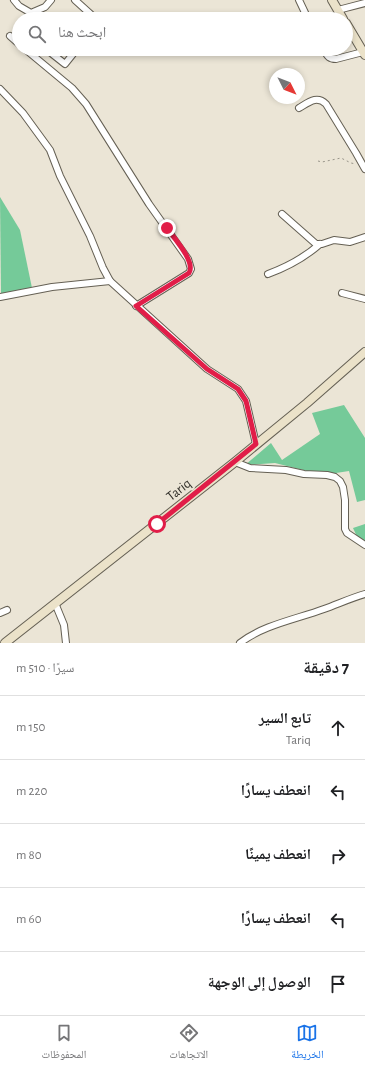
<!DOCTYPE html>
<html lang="ar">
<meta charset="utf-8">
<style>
:root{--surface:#fff;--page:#f6f6f6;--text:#202124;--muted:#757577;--line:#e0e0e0;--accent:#1a73e8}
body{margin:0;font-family:"Alegreya Sans","Noto Naskh Arabic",sans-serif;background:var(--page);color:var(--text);direction:rtl}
.compass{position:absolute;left:269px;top:68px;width:36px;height:36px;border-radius:50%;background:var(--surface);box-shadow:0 2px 6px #0003;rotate:132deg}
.stop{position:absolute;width:12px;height:12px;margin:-9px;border:3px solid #e11d48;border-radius:50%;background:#fff}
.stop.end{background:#e11d48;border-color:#fff;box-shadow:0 1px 4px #0008}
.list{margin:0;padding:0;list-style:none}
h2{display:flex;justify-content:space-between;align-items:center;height:52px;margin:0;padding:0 16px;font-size:17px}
h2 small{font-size:13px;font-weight:400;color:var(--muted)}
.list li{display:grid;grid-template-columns:26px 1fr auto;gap:12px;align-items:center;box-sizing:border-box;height:64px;padding:0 16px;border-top:1px solid var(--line)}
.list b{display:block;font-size:15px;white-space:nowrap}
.list p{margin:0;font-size:13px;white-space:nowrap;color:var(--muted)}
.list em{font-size:13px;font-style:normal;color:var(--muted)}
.icon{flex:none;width:22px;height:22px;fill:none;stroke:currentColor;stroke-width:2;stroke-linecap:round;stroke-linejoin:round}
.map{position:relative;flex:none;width:365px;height:643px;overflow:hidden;direction:ltr}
.search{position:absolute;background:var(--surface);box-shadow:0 2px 6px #0003;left:12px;right:12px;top:12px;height:44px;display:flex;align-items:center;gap:10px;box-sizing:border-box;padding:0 14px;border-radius:22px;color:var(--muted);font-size:15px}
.sheet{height:372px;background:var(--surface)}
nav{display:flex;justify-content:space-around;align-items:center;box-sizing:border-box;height:56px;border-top:1px solid var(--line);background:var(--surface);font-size:11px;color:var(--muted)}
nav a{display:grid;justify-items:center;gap:2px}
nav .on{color:var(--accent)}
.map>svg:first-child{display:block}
.green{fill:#75ca99}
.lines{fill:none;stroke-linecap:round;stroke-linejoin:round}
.street-casing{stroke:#656054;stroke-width:8}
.secondary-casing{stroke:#656054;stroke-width:10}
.path{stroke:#989489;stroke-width:1;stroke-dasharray:2 3;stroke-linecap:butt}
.street{stroke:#fff;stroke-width:6}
.secondary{stroke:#ebe2c9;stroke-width:8}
.route{stroke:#e11d48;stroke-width:5}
.labels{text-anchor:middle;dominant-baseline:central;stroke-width:4;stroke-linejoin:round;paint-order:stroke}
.street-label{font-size:14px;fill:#312f29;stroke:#ebe5d6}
</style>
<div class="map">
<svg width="365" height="643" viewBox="0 0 365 643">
<rect width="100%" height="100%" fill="#ebe5d6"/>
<g class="green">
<polygon points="0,197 20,230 32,288 1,294"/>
<polygon points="344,405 365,438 365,500 357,502 349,471 323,475 275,463 245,465 271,443 282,460 320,434 312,413"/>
<polygon points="365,524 365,545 359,541 353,528"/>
</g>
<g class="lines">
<g class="street-casing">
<g id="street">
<polyline points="14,0 19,6 31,13 45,7 51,0"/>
<polyline points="75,0 96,19"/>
<polyline points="299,0 308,19"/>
<polyline points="338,10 365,3"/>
<polyline points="10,36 19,44"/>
<polyline points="25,49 72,88 86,104 149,204 188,259 191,269 189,273 136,306"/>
<polyline points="46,49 65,64 73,54"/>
<path d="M323,49C327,55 328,59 336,59L363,52"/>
<polyline points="0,89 23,113 50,150 60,176 90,236 103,268 110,281 207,369 238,389 246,401 256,444"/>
<path d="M299,108C309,102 317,95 326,104L356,153L365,169"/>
<polyline points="282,214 316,244 322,244 334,240 350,242 365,237"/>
<path d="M268,274C287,267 304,258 320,244"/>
<polyline points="342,293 365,299"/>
<polyline points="0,297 52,287 110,281"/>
<polyline points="235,462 250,468 286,470 304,474 327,475 335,477 340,481 343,487 345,500 345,529 347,533 365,545"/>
<polyline points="55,603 64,625 66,643"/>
<polyline points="0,613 7,610"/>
<path d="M240,643C263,625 297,619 324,609C338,604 351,598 365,594"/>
</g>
</g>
<g class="secondary-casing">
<g id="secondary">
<polyline points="332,0 343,19"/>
<polyline points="346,23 365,55"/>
<polyline points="5,643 235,462 307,403 365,352"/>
</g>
</g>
<polyline class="path" points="318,161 322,162 341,158 351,163 356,164"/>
<use href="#street" class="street"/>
<use href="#secondary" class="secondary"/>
</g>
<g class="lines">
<path class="route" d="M157,524L256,444L246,401L238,389L207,369L136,306L189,273C196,262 174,238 167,228"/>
</g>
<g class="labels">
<g class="street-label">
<text transform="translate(179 490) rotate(-38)">Tariq</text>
</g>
</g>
</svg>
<svg class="compass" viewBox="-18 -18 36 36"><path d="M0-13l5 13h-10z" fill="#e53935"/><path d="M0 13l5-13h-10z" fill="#757577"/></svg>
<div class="stop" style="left:157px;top:524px"></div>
<div class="stop end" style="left:167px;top:228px"></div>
<div class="search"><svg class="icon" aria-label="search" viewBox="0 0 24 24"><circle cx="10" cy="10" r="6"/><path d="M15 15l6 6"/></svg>ابحث هنا</div>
</div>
<section class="sheet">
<h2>7 دقيقة<small>سيرًا · 510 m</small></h2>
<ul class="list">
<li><svg class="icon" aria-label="ahead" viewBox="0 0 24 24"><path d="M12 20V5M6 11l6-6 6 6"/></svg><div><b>تابع السير</b><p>Tariq</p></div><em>150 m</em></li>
<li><svg class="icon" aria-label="left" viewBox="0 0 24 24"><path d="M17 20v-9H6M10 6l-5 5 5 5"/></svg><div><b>انعطف يسارًا</b></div><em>220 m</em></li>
<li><svg class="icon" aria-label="right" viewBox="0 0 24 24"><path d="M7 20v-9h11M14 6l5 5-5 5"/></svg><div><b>انعطف يمينًا</b></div><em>80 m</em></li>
<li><svg class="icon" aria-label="left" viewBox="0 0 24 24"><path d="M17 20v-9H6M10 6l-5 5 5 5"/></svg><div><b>انعطف يسارًا</b></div><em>60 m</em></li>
<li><svg class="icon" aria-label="arrive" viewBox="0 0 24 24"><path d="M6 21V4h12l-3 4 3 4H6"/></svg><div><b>الوصول إلى الوجهة</b></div></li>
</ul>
</section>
<nav>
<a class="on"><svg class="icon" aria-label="map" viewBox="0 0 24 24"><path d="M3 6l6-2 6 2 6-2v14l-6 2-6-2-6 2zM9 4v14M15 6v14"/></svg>الخريطة</a>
<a><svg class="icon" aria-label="directions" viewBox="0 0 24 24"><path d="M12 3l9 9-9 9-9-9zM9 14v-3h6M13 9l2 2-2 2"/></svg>الاتجاهات</a>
<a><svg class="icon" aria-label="saved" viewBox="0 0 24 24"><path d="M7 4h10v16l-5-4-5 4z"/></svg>المحفوظات</a>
</nav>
